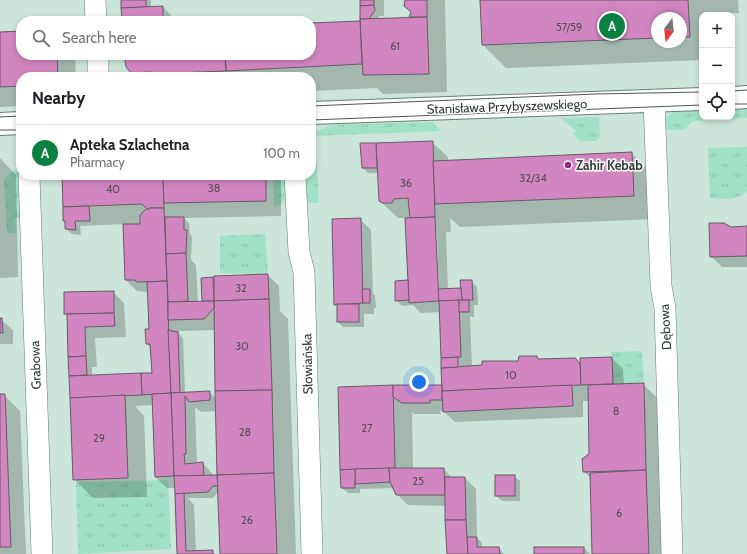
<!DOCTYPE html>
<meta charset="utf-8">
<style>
:root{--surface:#fff;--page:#f2f2f2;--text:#202124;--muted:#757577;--line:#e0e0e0;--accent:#0b8043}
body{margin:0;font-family:Cabin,sans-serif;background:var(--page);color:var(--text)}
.controls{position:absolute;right:12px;top:12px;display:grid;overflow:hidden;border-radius:8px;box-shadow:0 2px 6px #0003}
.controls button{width:36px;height:36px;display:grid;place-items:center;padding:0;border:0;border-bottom:1px solid var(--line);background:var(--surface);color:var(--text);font:20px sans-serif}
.compass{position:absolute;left:651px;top:12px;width:36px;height:36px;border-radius:50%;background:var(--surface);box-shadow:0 2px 6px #0003;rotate:195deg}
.you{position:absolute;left:419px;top:382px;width:14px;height:14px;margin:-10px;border:3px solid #fff;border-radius:50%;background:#1a73e8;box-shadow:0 0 0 6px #1a73e833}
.badge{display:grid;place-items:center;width:26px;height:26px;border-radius:50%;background:var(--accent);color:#fff;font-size:13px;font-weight:700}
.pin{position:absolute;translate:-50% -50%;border:2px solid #fff;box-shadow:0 1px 4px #0006}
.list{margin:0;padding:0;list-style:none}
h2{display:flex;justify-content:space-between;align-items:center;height:52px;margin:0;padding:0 16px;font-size:17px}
h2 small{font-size:13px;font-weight:400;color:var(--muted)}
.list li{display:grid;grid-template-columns:26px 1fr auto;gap:12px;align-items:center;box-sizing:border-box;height:56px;padding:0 16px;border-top:1px solid var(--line)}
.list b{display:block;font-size:15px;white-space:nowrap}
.list p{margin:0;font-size:13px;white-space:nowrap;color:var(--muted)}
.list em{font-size:13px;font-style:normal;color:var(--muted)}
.icon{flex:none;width:22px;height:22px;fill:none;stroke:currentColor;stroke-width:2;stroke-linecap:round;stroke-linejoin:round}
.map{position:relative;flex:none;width:747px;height:554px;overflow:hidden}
.search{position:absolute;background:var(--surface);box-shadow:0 2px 6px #0003;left:16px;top:16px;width:300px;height:44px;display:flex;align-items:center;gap:10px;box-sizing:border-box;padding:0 14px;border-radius:16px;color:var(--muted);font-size:15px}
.panel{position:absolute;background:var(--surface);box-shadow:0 2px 6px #0003;left:16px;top:72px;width:300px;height:108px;border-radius:16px}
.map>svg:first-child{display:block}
.grass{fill:url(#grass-tufts)}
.shadow{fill:#0003;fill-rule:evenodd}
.building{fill:#d286c1;stroke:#6a5865}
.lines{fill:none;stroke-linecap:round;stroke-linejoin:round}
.street-casing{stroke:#687f75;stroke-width:22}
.secondary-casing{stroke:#687f75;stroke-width:24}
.street{stroke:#fff;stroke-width:21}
.secondary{stroke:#fff;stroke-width:22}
.tram{stroke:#4c5954;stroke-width:1}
.poi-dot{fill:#972786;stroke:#fff;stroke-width:1.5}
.labels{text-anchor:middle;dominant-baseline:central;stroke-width:3;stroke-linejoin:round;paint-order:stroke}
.number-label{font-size:11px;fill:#5b4f5b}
.street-label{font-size:13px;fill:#333d39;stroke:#fff}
.poi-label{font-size:13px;font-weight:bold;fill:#333d39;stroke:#fff;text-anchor:start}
</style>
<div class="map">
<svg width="747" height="554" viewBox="0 0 747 554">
<defs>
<pattern id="grass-tufts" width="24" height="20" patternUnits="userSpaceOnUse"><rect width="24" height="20" fill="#a1e1c7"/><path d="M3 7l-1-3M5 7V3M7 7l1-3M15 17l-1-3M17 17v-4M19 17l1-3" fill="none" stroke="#8bc2ac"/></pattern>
</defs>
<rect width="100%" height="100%" fill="#cce5da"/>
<g class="grass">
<path d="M732,109H747V118L693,121L684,130H665C662,107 686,111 702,111V117H732Z"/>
<polygon points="599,117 600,137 596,141 580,141 573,134 576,131 560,118"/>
<polygon points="432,122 441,131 313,136 316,132 330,125"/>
<path d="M747,147V192C736,200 723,200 710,198L708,148Z"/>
<polygon points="311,160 313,160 317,164 319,203 310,203 305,198 303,175 311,175"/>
<polygon points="13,171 21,171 23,216 15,219 16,233 7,233 4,179"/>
<polygon points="273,175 284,175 286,198 280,205 274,206"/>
<polygon points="265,234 268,274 220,273 220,236"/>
<polygon points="642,351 644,383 613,384 611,352"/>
<polygon points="168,480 171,549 78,554 76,482"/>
</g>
<g class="shadow">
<polygon points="122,0 151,0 151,8 163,7 177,21 123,21"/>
<polygon points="361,0 384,0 384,16 379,16 377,20 409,18 412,12 405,0 445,0 447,92 383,94 377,88 311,91 311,77 136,77 127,67 125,55 311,55 311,24 360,22 361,24"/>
<path d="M481,0H738L739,13L702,15V60L506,68L483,45ZM657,18H681V42H657Z"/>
<polygon points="21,32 21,55 75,55 76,77 21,77 21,106 0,107 0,33"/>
<path d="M432,142L448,157V161L631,153L655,177L657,219L460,227L450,218L451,232H446L448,290L462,289L471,281L477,287L478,305H474V317H470L472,367L519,362L536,357L540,360L575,359L582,366L612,358L623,369L624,385L643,384L662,403L672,554H594L591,478L584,472L590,454L589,401H583V417L455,422L443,411H440L441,414H414L412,412L413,469H444L452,478H465L476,489L477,538L482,543V548H499L504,554H448L446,506L408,505L397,494L394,488L360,489V493H348L342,488L339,388L443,387L440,312L421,313L413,305L402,306L396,300L409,281L406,218H398L396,216L380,201L379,173H368L363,168L361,144ZM411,212V219H408ZM435,233H437L439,294H437Z"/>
<polygon points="0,158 16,175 18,277 0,278"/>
<path d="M63,175H281V216L184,218L189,223L190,234L192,237L191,260L196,265L198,302H203L202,279L212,278L215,281L268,275L279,286L280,311L288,319L296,554H221L219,491L213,498H188L194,505L196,552L212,551L215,554H178L175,488H167L155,477L153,405L135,406L144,416L147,497L93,498L74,479L68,316L65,314L113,292L124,303L126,337L95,338L97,367H92V376L153,374L151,348L147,344L150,331L148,292L137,291L126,280L124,224L80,226L81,235L72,234L66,229V223L64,221ZM215,330L217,400L209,392L185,394L183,338L179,334V331ZM195,407L201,412L217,411L218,476H214L203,463L197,464Z"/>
<polygon points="360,219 371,230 373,294 375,295 376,308 374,308 374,314 364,314 364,327 343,327 338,322 338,307 335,304"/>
<polygon points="747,227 747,267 722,267 711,256 731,228"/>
<polygon points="0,319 13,330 13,344 0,344"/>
<polygon points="0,395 4,395 20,411 26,554 0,554"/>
<polygon points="514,476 520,481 520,501 502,501 496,496"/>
<polygon points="584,548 590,554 535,554"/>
</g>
<g class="building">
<polygon points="121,0 146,0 146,7 121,8"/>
<polygon points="360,0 374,0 374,5 360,6"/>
<polygon points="405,0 427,0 427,17 409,17 411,12 404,6"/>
<polygon points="480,0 688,0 690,37 681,37 681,18 657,18 657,38 482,45"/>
<polygon points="374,5 375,10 369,19 360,19 360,6"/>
<polygon points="163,6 163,21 122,21 121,8"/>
<polygon points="427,17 429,74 363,75 360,19"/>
<polygon points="360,21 362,64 226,71 225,55 311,55 311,23"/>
<polygon points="21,31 21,55 57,55 58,77 21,77 21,86 0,87 0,32"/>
<polygon points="124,55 225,55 226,71 152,74 151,72 131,73 126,67"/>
<polygon points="433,141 435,217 410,218 408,198 394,199 392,203 382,203 379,201 376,143"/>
<polygon points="360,143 376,143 377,168 362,168"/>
<polygon points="632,152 634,196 435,204 433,161"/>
<polygon points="62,175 163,175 164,208 150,208 148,210 142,204 63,207"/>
<polygon points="163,175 266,175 266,201 164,203"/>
<polygon points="89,206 90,221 75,221 76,230 65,229 65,221 63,221 63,207"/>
<polygon points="147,208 148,210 150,208 164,208 167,281 136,282 135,280 125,280 123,224 140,224 140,215"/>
<polygon points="165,217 184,217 184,230 187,230 186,253 166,254"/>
<polygon points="435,217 439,301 409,303 405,218"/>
<polygon points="361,218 363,303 334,305 332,219"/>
<polygon points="709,223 724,223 731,227 747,226 747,256 710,257"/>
<polygon points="186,253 188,301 168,302 166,254"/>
<polygon points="268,274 269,299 214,301 214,276"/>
<polygon points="213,277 214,301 202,301 201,278"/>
<polygon points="408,280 409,300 395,301 395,281"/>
<polygon points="460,280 472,280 473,300 462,300"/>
<polygon points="167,281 171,393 142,395 141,373 152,373 150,344 146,344 145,329 149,329 147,282"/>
<polygon points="461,288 462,300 439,301 438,289"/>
<polygon points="362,289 370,289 370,303 363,303"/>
<polygon points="114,291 114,313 64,314 64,292"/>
<polygon points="269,299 272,390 215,391 214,301"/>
<polygon points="459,300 461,357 441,358 439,301"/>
<rect x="459" y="300" width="10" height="12"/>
<polygon points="214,301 214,308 204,319 168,320 168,302"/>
<rect x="337" y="304" width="22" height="18"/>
<polygon points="114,313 115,326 85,327 86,356 68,357 67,314"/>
<polygon points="0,318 2,318 3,333 0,333"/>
<polygon points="168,330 178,332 180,393 171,393"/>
<polygon points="86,356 87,375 69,376 68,357"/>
<polygon points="519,356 537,356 538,359 575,358 580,363 581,385 442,391 441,368 482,365 482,361 518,361"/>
<polygon points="458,357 458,367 441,368 441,358"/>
<polygon points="612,357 613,384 581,385 580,358"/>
<polygon points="141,373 142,395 70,398 69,376"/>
<polygon points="644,383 646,470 583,472 582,459 589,454 588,385"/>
<polygon points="393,385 395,468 340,470 338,387"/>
<polygon points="393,385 442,385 442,400 430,400 430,403 402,403 393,397"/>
<polygon points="572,385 573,406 443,412 442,391"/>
<polygon points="272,390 274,473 217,475 215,391"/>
<polygon points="210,391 210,400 189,402 185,396 186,454 184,454 185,464 203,462 204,476 174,476 171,393"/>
<polygon points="171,393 174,476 155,477 152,394"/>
<polygon points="0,394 5,394 11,547 0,547"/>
<polygon points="125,395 128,478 73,480 70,398"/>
<polygon points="389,468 390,482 355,484 355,469"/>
<polygon points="389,468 444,468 445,495 396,495 390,482"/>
<polygon points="355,469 355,488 341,488 340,470"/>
<polygon points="646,470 649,554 592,554 590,473"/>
<polygon points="274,473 277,554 220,554 217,475"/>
<polygon points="217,475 218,486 213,486 208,492 175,494 174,476"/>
<rect x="495" y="475" width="20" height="21"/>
<polygon points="445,477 465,477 466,520 445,520"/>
<polygon points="184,493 186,551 213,550 213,554 177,554 175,494"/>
<polygon points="445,520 466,520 468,554 447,554"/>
<polygon points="467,537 477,537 477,547 499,547 500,554 468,554"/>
<rect x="534" y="547" width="50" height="7"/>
</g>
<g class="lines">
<g class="street-casing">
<g id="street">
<polyline points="95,0 96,21"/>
<polyline points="98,55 98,77"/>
<polyline points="654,100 661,286 665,308 672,554"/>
<polyline points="29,175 42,554"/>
<polyline points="295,175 299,252 304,272 312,554"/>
</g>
</g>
<g class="secondary-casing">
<g id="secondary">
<polyline points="732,98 747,97"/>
<polyline points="311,113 702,99"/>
<polyline points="0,124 21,123"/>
</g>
</g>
<use href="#street" class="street"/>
<use href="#secondary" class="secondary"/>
<g class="tram">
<polyline points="732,91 747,90"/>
<polyline points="732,104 747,104"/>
<polyline points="311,106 596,94 702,92"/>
<polyline points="0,117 21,116"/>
<polyline points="311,120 702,105"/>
<polyline points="0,130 21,130"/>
</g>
</g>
<circle class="poi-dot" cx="568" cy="165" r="4"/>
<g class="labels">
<g class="number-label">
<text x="569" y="27">57/59</text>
<text x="395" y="46">61</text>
<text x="533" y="178">32/34</text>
<text x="406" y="183">36</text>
<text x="214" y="188">38</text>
<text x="113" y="189">40</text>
<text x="241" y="288">32</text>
<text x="242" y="346">30</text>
<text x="511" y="375">10</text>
<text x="616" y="411">8</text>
<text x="367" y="428">27</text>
<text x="245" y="432">28</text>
<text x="99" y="438">29</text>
<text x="418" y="481">25</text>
<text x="619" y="513">6</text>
<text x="247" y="520">26</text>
</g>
<g class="street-label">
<text transform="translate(507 106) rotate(-2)">Stanisława Przybyszewskiego</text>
<text transform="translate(665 327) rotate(-93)">Dębowa</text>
<text transform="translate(307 364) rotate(-91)">Słowiańska</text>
<text transform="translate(35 365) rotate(-92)">Grabowa</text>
</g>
<g class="poi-label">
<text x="576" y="165">Zahir Kebab</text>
</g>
</g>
</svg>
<div class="controls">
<button>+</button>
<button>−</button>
<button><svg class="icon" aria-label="locate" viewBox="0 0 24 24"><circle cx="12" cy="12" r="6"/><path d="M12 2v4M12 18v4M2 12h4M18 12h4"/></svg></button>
</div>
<svg class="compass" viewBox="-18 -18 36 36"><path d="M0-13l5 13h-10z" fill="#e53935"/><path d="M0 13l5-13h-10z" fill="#757577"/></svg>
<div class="you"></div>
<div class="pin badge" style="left:612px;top:26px">A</div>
<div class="search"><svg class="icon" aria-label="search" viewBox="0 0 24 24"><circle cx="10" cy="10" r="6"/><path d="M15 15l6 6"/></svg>Search here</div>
<section class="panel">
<h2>Nearby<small></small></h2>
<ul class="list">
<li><span class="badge">A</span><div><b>Apteka Szlachetna</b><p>Pharmacy</p></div><em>100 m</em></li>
</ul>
</section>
</div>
